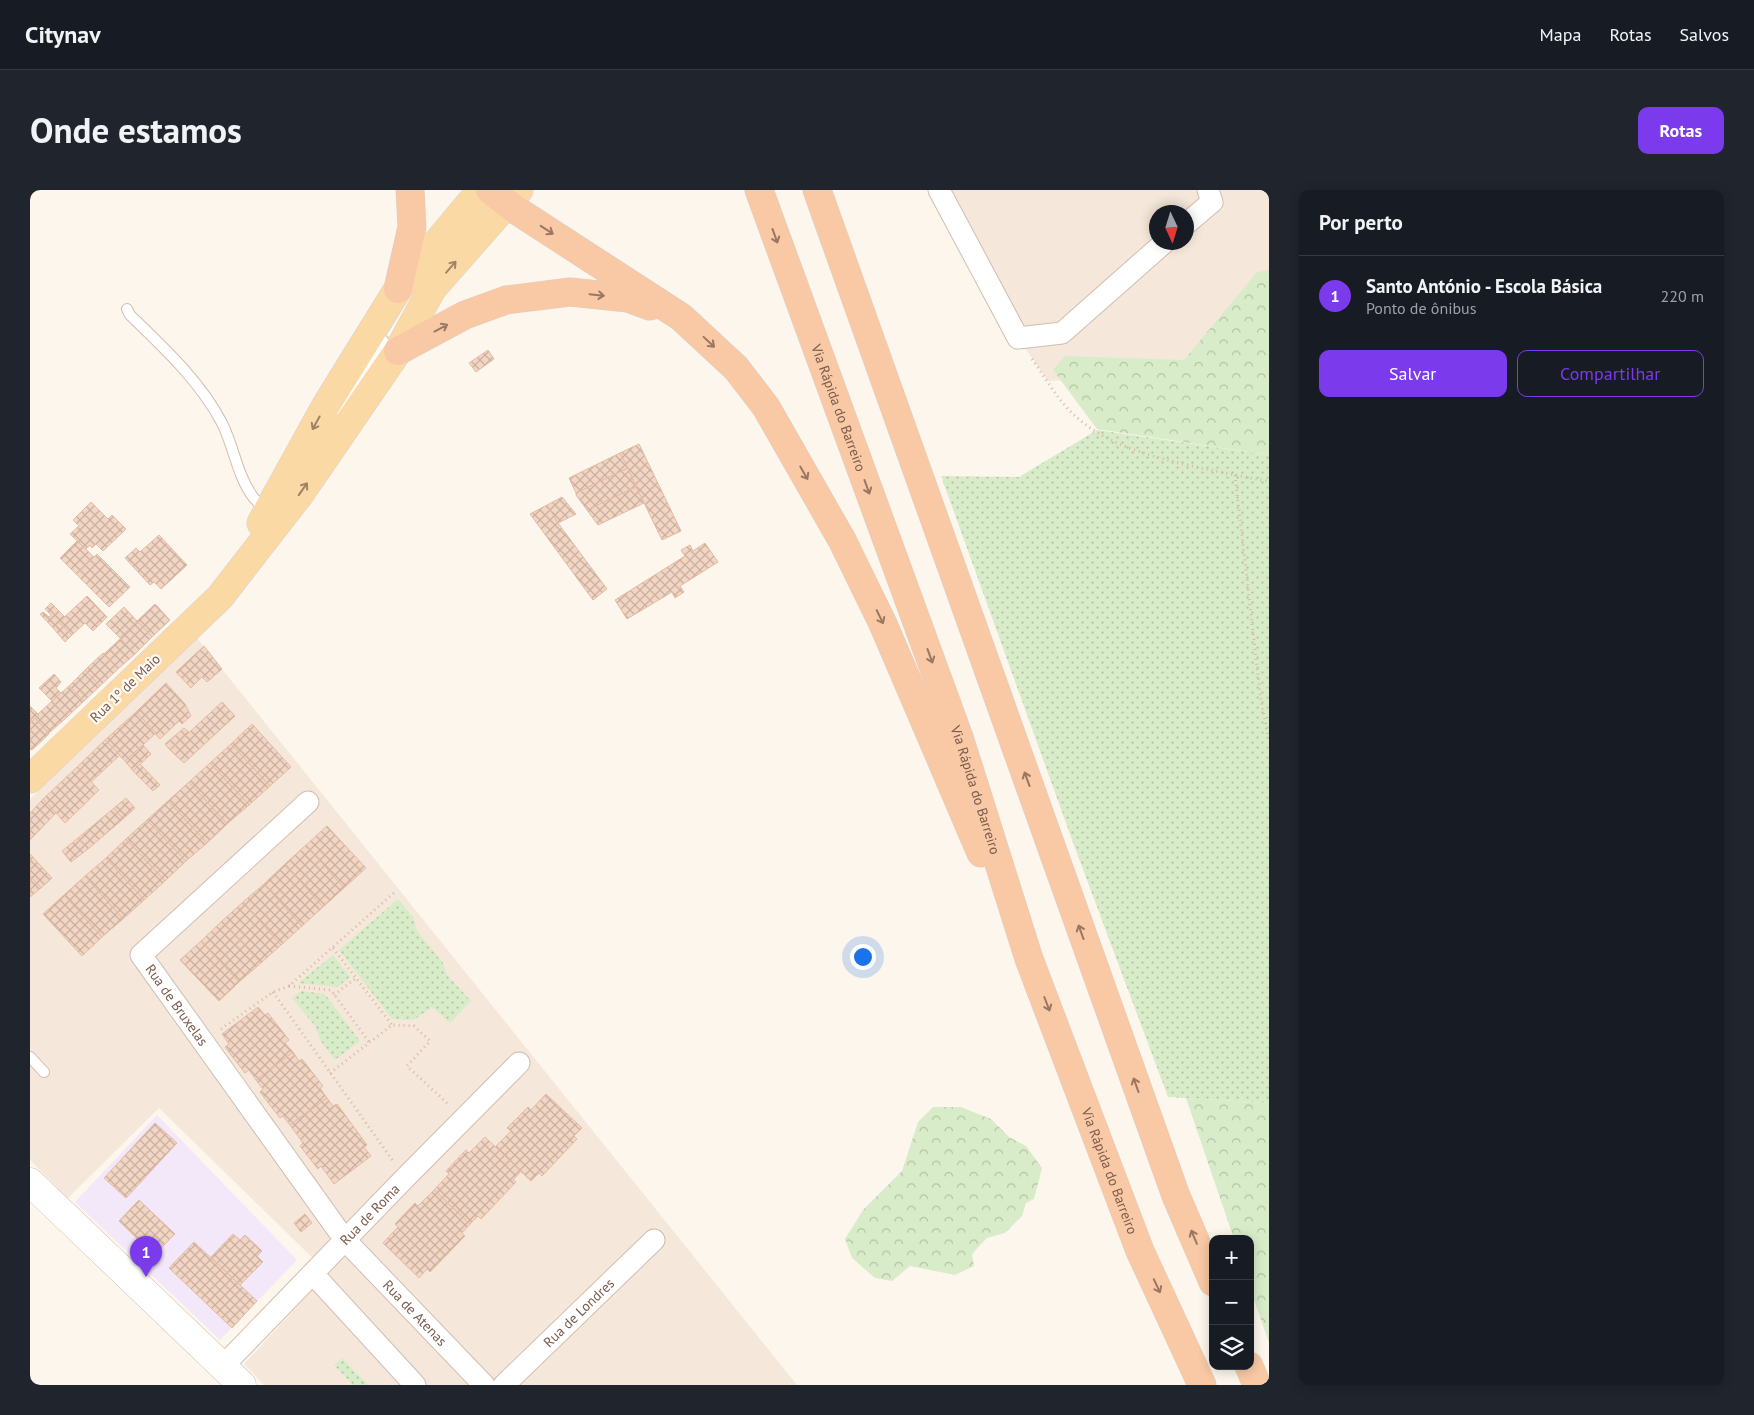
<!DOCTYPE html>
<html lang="pt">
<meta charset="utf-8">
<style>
:root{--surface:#171b24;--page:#20242c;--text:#f1f3f6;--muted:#9ea1a6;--line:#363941;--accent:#7c3aed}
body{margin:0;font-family:"PT Sans",sans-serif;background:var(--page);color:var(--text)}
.controls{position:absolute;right:15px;bottom:15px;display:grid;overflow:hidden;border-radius:10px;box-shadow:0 2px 12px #0003}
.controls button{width:45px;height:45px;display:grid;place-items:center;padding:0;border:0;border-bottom:1px solid var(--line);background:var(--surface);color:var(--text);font:25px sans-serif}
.compass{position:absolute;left:1119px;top:15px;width:45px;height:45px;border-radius:50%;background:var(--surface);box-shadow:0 2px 12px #0003;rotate:176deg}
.you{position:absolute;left:832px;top:766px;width:18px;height:18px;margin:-12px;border:4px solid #fff;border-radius:50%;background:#1a73e8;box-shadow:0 0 0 8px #1a73e833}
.badge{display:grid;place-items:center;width:32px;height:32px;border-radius:50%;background:var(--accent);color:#fff;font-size:16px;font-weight:700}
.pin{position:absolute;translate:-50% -41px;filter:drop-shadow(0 1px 2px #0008)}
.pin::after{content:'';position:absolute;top:26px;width:18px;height:15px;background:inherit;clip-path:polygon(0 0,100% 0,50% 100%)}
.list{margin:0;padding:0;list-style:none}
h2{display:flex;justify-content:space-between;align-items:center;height:65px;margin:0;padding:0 20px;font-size:21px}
h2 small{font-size:16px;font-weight:400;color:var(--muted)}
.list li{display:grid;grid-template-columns:32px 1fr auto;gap:15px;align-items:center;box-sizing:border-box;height:80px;padding:0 20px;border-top:1px solid var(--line)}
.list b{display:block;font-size:19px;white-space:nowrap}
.list p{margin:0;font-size:16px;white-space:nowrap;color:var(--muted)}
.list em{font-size:16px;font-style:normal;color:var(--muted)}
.actions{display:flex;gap:10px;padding:15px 20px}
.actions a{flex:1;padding:11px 0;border:1px solid var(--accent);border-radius:10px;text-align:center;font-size:18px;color:var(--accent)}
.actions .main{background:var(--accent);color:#fff}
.icon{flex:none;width:28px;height:28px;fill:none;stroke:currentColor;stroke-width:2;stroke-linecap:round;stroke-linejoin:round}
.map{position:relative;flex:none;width:1239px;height:1195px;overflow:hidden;border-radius:10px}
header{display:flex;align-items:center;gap:30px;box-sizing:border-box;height:70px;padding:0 25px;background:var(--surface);border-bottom:1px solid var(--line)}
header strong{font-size:24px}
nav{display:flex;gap:28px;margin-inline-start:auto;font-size:18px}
.intro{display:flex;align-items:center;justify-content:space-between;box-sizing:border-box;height:120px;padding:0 30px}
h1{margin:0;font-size:35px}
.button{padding:12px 22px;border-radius:10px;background:var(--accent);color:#fff;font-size:18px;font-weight:700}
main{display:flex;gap:30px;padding:0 30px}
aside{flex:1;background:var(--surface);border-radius:10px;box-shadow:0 2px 12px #0003}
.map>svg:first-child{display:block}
.residential{fill:#f5e8da;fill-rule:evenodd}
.education{fill:#f3e8fa}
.grass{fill:url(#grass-dots)}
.forest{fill:url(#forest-crowns)}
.building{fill:url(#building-cross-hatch);stroke:#e6bba3}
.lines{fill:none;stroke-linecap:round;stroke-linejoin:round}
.service-casing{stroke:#d1beb0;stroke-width:12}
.minor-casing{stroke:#d1beb0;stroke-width:23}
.secondary-casing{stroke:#d6c0b0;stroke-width:29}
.primary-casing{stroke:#dad1cd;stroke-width:29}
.trunk-casing{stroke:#dad1cd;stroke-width:29}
.path{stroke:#d9b8a5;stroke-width:3;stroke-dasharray:1 4;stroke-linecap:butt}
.service{stroke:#fff;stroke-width:10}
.minor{stroke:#fff;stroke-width:21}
.secondary{stroke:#fff;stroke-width:28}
.primary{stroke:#fbd9a5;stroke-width:28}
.trunk{stroke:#f9c8a4;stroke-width:28}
.oneway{stroke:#9a7763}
.oneway2{stroke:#a18267}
.labels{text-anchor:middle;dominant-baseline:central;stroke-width:4.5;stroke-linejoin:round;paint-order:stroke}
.street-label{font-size:14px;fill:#7a5c4d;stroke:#fffaf3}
</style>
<header>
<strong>Citynav</strong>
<nav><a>Mapa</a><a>Rotas</a><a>Salvos</a></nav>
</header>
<div class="intro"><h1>Onde estamos</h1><a class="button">Rotas</a></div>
<main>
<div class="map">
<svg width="1239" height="1195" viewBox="0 0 1239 1195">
<defs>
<pattern id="grass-dots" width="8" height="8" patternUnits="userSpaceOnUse" patternTransform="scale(1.25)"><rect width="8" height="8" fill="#d8ecc9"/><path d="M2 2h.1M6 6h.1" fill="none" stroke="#b4c2a5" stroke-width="1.8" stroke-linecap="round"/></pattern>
<pattern id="forest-crowns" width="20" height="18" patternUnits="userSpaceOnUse" patternTransform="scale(1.25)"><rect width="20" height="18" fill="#d8ecc9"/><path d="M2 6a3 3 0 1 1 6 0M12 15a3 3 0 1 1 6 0" fill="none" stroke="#b4c2a5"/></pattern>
<pattern id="building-cross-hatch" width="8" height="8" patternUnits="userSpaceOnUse" patternTransform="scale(1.25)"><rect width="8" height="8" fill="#f3d5c3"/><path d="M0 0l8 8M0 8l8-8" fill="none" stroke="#cab0a1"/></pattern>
</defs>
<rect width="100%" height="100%" fill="#fdf6ec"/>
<g class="residential">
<path d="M909,0H1239V135L1192,181L1018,191L988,148ZM1126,22H1156V52H1126Z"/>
<polygon points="167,448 767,1195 234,1195 214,1174 298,1083 129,918 38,1008 0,970 0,609"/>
</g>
<polygon class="education" points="127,925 267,1070 190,1150 45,1012"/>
<g class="grass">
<polygon points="1067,240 1239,265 1239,913 1138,907 1045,658 911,286 989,287"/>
<polygon points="368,709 383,727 387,741 413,773 417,785 441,811 420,833 402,817 384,830 362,829 309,760"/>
<polygon points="303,765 320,787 308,797 268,793"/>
<polygon points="271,801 295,804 330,851 305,870 290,850 285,836 262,808"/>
<polygon points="312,1168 338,1195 323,1195 304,1175"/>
</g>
<g class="forest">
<polygon points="1239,80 1239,265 1067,239 1023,180 1035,166 1154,170 1227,82"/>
<polygon points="1156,908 1239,913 1239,1153 1220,1098 1220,1049 1204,1049"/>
<polygon points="903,917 931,917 961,929 979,947 996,956 1012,978 1004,1009 996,1013 992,1026 975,1043 957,1048 942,1064 944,1076 925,1085 880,1076 862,1091 845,1088 822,1068 815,1049 833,1020 872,981 888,932"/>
</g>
<g class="building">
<polygon points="458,160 464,169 446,182 439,173"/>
<polygon points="609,254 651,341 632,350 590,263"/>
<polygon points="590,263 598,278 546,303 539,288"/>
<polygon points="598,278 606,297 557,320 546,305 546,303"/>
<polygon points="606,297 614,313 568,335 557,320"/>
<polygon points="532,307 546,324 528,333 517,315"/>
<polygon points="61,312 78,329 82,325 96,339 73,361 66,354 62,358 60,355 56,359 40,344 49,336 43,330"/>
<polygon points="517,315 528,333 577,399 563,410 500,324"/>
<polygon points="129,345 157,375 131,399 124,392 120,395 95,368 106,358 110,362"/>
<polygon points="47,351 64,367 46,384 30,368"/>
<polygon points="675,353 688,372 650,396 654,402 645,408 642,402 597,429 585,410 655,366 651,360 660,355 663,361"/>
<polygon points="67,364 100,397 79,417 46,384"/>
<polygon points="57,406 77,427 63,441 55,433 42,445 29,432"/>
<polygon points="21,413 35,427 23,438 10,424 13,422 19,427 21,425 15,419"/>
<polygon points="125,414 140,430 122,447 107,431"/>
<polygon points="94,417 107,431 90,448 76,434"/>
<polygon points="107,431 122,447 105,464 90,448"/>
<polygon points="29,432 42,445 35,452 23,438"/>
<polygon points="90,449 105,464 88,479 74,464"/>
<polygon points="174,456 192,479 177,492 172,487 161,498 146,482"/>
<polygon points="73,463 88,479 70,496 55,480"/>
<polygon points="55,480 70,496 54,511 39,496"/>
<polygon points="24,484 31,492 26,498 31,503 22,511 9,498"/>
<polygon points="136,493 155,514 161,526 152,534 149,531 130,549 106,522"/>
<polygon points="39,496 54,511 37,527 22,511"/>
<polygon points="22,511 37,527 19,543 5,528 9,525 8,524"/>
<polygon points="192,512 205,526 154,573 140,560"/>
<polygon points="0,516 9,525 0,533"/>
<polygon points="106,522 126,543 95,571 75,550"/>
<polygon points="5,528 19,544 2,560 0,559 0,533"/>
<polygon points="222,534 261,577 240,596 201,554"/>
<polygon points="154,538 159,542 140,560 135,554"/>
<polygon points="75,550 90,565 61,592 47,577"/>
<polygon points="201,554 240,596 219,615 180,573"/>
<polygon points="113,555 121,564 103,581 95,571"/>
<polygon points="180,573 219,615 197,634 159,592"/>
<polygon points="110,574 130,595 123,601 103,581"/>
<polygon points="47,577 69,600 35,633 13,609"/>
<polygon points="159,592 197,634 177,653 138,611"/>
<polygon points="96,608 105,618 93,629 84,618"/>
<polygon points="13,609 26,623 0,650 0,623"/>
<polygon points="138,611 177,653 156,671 117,630"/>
<polygon points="84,618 93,629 58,659 48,648"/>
<polygon points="117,630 156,671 135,691 96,649"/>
<polygon points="297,636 336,678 314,698 276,655"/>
<polygon points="48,648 58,659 41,672 32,661"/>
<polygon points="96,649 135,691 114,710 76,668"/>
<polygon points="276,655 314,698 293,717 255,674"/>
<polygon points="0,664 22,688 11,698 0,686"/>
<polygon points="76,668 114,710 93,729 55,686"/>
<polygon points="255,674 293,717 272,736 234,694"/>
<polygon points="0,686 11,698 0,707"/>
<polygon points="55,686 93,729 72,747 34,705"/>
<polygon points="234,694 272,736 251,755 213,712"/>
<polygon points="34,705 72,747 52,766 13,724"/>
<polygon points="213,712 251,755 231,773 192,731"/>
<polygon points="192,731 231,773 209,792 171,751"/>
<polygon points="171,751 209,792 189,811 150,770"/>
<polygon points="228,817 235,825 238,823 259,850 255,853 263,862 226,890 219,880 215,883 195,857 199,854 192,844"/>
<polygon points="263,862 269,871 272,869 293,896 290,898 297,908 260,935 253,926 250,928 230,902 233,899 226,890"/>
<polygon points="516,904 552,938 544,946 547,949 512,986 509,983 501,991 465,957 481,941 477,938 498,917 501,920"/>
<polygon points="297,908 303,916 307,914 337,955 334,957 341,966 304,994 291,976 288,979 270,956 273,953 260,935"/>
<polygon points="125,933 147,953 96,1008 74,988"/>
<polygon points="455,947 491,981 483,990 486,992 451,1029 448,1026 440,1034 404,1000 419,984 416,981 436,960 439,963"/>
<polygon points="404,1000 440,1034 432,1043 435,1046 400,1082 397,1079 389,1088 353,1053 368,1037 365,1034 385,1013 388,1016"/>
<polygon points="109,1010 145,1044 124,1065 89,1031"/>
<polygon points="275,1024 282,1033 271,1042 264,1033"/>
<polygon points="203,1044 210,1050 215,1045 232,1061 227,1066 233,1072 210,1095 181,1067"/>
<polygon points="164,1052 227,1111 202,1138 139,1078"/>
</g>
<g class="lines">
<g class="service-casing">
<g id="service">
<path d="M97,119L100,125C133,157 170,191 192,233C204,257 207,285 223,307C227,312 232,316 237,321"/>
<polyline points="0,867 14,882"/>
</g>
</g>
<g class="minor-casing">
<g id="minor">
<polyline points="909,0 988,148 1032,143 1135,52"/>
<polyline points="1156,34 1182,12 1178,0"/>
<polyline points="318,235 317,212 349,154"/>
<path id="s1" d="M278,612L111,765L315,1050L454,1195"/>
<polyline points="283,1084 385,1195"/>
<path id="s2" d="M193,1176L375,988L489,873"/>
<path id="s3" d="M474,1195L624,1050"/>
</g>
</g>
<g class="secondary-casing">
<polyline id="secondary" points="0,992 212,1195"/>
</g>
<g class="primary-casing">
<g id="primary">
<polyline points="231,333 295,217 368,99 451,0"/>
<polyline points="0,589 190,407 270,304 368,161 402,99 489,0"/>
</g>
</g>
<g class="trunk-casing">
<g id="trunk">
<polyline points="460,0 486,20 651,127 706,178 736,217 812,350 853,434 951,663"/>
<path id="s4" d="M729,0L930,550L999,769L1110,1061L1172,1195"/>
<polyline points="787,0 1146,1006 1183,1092"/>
<polyline points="368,99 382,37 380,0"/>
<polyline points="368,161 435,125 476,110 540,102 598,108 620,116"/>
<polyline points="1219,1176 1227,1195"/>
</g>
</g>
<g class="path">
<path d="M1002,169C1015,187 1027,209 1043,224C1082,261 1140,271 1190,282C1207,285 1223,289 1239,291"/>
<polyline points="1205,285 1231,511 1239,550"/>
<polyline points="303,758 362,835"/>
<polyline points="259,796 301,800 339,852"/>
<polyline points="243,802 363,971"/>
<polyline points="304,805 326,788"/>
<polyline points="191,839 243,802 259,796 366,701"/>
<polyline points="300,883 362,835 384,836 400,851 377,876 418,914"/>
</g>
<use href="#service" class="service"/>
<use href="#minor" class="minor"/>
<use href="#secondary" class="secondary"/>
<use href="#primary" class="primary"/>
<use href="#trunk" class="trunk"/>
</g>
<defs><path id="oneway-shaft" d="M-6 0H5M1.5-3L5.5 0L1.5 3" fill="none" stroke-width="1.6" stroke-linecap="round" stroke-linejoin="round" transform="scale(1.25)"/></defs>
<g class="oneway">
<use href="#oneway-shaft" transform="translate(517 40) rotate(33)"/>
<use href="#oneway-shaft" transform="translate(745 46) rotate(70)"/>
<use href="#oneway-shaft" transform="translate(567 105) rotate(6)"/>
<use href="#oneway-shaft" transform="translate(411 138) rotate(-28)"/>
<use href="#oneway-shaft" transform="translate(679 152) rotate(43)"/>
<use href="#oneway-shaft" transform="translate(774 283) rotate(60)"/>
<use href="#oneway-shaft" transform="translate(837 297) rotate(70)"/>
<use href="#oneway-shaft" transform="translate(850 427) rotate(64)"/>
<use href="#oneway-shaft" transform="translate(900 466) rotate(70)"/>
<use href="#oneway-shaft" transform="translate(997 589) rotate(-110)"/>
<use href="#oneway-shaft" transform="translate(1051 742) rotate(-110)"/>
<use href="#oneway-shaft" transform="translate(1017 814) rotate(69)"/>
<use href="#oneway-shaft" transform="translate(1106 895) rotate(-110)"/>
<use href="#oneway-shaft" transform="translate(1164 1047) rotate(-113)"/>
<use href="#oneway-shaft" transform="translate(1127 1096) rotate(65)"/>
</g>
<g class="oneway2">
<use href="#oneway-shaft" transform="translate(421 77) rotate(-49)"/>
<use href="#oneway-shaft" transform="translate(286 233) rotate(119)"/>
<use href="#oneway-shaft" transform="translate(273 299) rotate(-55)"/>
</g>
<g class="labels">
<g class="street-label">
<text stroke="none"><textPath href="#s4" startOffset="232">Via Rápida do Barreiro</textPath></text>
<text transform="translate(95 498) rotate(-44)">Rua 1º de Maio</text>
<text stroke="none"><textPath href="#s4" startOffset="638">Via Rápida do Barreiro</textPath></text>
<text stroke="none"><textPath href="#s1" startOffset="288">Rua de Bruxelas</textPath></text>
<text stroke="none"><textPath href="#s4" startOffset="1042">Via Rápida do Barreiro</textPath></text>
<text stroke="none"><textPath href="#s2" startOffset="211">Rua de Roma</textPath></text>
<text stroke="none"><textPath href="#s1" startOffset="678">Rua de Atenas</textPath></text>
<text stroke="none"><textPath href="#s3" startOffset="104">Rua de Londres</textPath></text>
</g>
</g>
</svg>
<div class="controls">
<button>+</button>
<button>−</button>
<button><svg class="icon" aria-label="layers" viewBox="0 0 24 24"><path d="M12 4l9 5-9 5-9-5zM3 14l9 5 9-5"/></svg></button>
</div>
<svg class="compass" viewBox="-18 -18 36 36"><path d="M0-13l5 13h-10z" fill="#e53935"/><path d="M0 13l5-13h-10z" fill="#9ea1a6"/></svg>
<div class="you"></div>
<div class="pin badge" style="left:116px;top:1087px">1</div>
</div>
<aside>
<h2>Por perto<small></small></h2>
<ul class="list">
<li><span class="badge">1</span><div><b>Santo António - Escola Básica</b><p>Ponto de ônibus</p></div><em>220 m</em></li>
</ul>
<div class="actions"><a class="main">Salvar</a><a>Compartilhar</a></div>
</aside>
</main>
